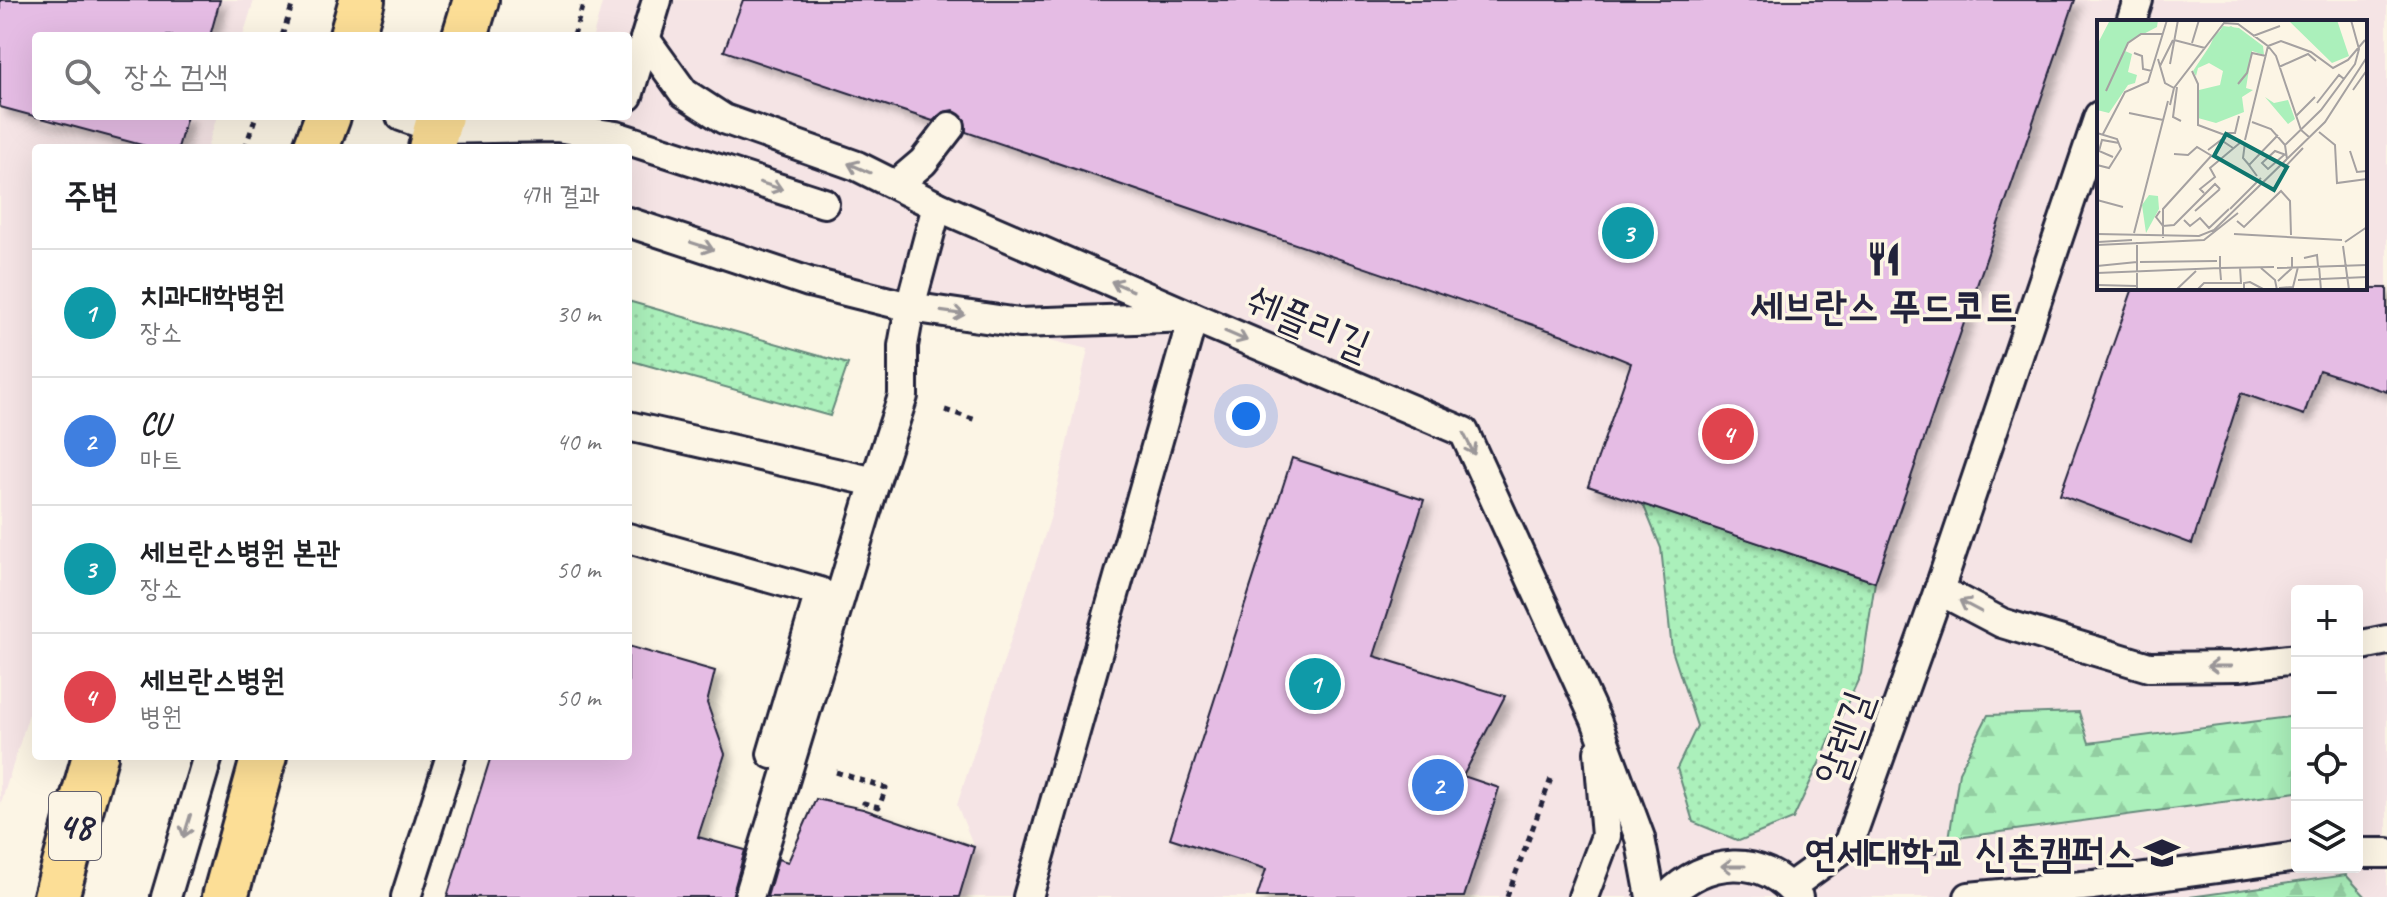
<!DOCTYPE html>
<html lang="ko">
<meta charset="utf-8">
<style>
:root{--surface:#fff;--page:#f2f2f2;--text:#202124;--muted:#757577;--line:#e0e0e0;--accent:#d93025}
body{margin:0;font-family:Caveat,"Poor Story",sans-serif;background:var(--page);color:var(--text)}
.controls{position:absolute;right:24px;bottom:24px;display:grid;overflow:hidden;border-radius:8px;box-shadow:0 8px 32px #0002}
.controls button{width:72px;height:72px;display:grid;place-items:center;padding:0;border:0;border-bottom:2px solid var(--line);background:var(--surface);color:var(--text);font:40px sans-serif}
.you{position:absolute;left:1246px;top:416px;width:28px;height:28px;margin:-20px;border:6px solid #fff;border-radius:50%;background:#1a73e8;box-shadow:0 0 0 12px #1a73e833}
.badge{display:grid;place-items:center;width:52px;height:52px;border-radius:50%;background:var(--accent);color:#fff;font-size:26px;font-weight:700}
.pin{position:absolute;translate:-50% -50%;border:4px solid #fff;box-shadow:0 2px 8px #0006}
.list{margin:0;padding:0;list-style:none}
h2{display:flex;justify-content:space-between;align-items:center;height:104px;margin:0;padding:0 32px;font-size:34px}
h2 small{font-size:26px;font-weight:400;color:var(--muted)}
.list li{display:grid;grid-template-columns:52px 1fr auto;gap:24px;align-items:center;box-sizing:border-box;height:128px;padding:0 32px;border-top:2px solid var(--line)}
.list b{display:block;font-size:30px;white-space:nowrap}
.list p{margin:0;font-size:26px;white-space:nowrap;color:var(--muted)}
.list em{font-size:26px;font-style:normal;color:var(--muted)}
.icon{flex:none;width:44px;height:44px;fill:none;stroke:currentColor;stroke-width:2;stroke-linecap:round;stroke-linejoin:round}
.map{position:relative;flex:none;width:2387px;height:897px;overflow:hidden}
.search{position:absolute;background:var(--surface);box-shadow:0 8px 32px #0002;left:32px;top:32px;width:600px;height:88px;display:flex;align-items:center;gap:20px;box-sizing:border-box;padding:0 28px;border-radius:8px;color:var(--muted);font-size:30px}
.panel{position:absolute;background:var(--surface);box-shadow:0 8px 32px #0002;left:32px;top:144px;width:600px;height:616px;border-radius:8px}
.map>svg:first-child{display:block}
.built{fill:#f5e4e5;fill-rule:evenodd}
.forest{fill:url(#forest-firs);stroke:#66897b;stroke-width:2}
.park{fill:url(#park-dots);stroke:#66897b;stroke-width:2}
.building{fill:#e5bce4;stroke:#22223b;stroke-width:2;filter:url(#shadow)}
.lines{fill:none;stroke-linecap:round;stroke-linejoin:round}
.service-casing{stroke:#22223b;stroke-width:34}
.primary-casing{stroke:#22223b;stroke-width:50}
.path{stroke:#22223b;stroke-width:5;stroke-dasharray:6 6;stroke-linecap:butt}
.service{stroke:#fcf5e5;stroke-width:28}
.primary{stroke:#fcde96;stroke-width:44}
.oneway{stroke:#9a9698}
.labels{text-anchor:middle;dominant-baseline:central;stroke-width:7;stroke-linejoin:round;paint-order:stroke}
.shield{fill:#fcf5e5;stroke:#63616e;stroke-width:2}
.shield-label{font-size:38px;font-weight:bold;fill:#22223b}
.poi-label{font-size:40px;font-weight:bold;fill:#22223b;stroke:#fcf5e5}
.street-label{font-size:40px;fill:#22223b;stroke:#fcf5e5}
.inset-road{fill:none;stroke:#a5a1a1;stroke-width:2}
.view{fill:#0f766e;fill-opacity:0.15;stroke:#0f766e;stroke-width:4}
.inset-edge{fill:none;stroke:#22223b;stroke-width:4}
</style>
<div class="map">
<svg width="2387" height="897" viewBox="0 0 2387 897">
<defs>
<pattern id="forest-firs" width="22" height="20" patternUnits="userSpaceOnUse" patternTransform="scale(2)"><rect width="22" height="20" fill="#abf0bb"/><path d="M5 1l3.5 6h-7zM16 11l3.5 6h-7z" fill="#93cea2"/></pattern>
<pattern id="park-dots" width="8" height="8" patternUnits="userSpaceOnUse" patternTransform="scale(2)"><rect width="8" height="8" fill="#abf0bb"/><path d="M2 2h.1M6 6h.1" fill="none" stroke="#93cea2" stroke-width="1.8" stroke-linecap="round"/></pattern>
<filter id="shadow"><feDropShadow dx="7" dy="7" stdDeviation="4" flood-color="#0004"/></filter>
</defs>
<rect width="100%" height="100%" fill="#fcf5e5"/>
<filter id="ink" filterUnits="userSpaceOnUse"><feTurbulence type="fractalNoise" baseFrequency=".0125" numOctaves="2"/><feDisplacementMap in="SourceGraphic" scale="16" xChannelSelector="R" yChannelSelector="G"/><feConvolveMatrix kernelMatrix="1 2 1 2 8 2 1 2 1" color-interpolation-filters="sRGB"/></filter>
<g filter="url(#ink)">
<g class="built">
<polygon points="0,0 254,0 243,36 36,36 36,116 217,116 207,148 36,148 36,692 0,806"/>
<path d="M603,0H2387V897H959L974,847L957,805L1050,519L1088,349L910,307L628,222V148H561L570,116H628V36H593ZM2099,22H2365V288H2099ZM2297,591H2357V867H2297Z"/>
</g>
<g class="forest">
<polygon points="2079,712 2089,743 2297,716 2297,792 1949,839 1959,772 1988,715"/>
<polygon points="2346,875 2366,897 2190,897"/>
</g>
<g class="park">
<polygon points="628,301 848,364 830,416 628,360"/>
<polygon points="1643,504 1875,582 1861,674 1793,819 1739,841 1693,822 1677,768 1697,726 1672,650 1661,548"/>
</g>
<g class="building">
<polygon points="0,0 220,0 210,36 36,36 36,116 187,116 178,148 153,148 0,107"/>
<polygon points="743,0 2075,0 1875,582 1588,486 1631,363 1563,335 966,132 965,120 953,110 943,112 933,121 724,51"/>
<polygon points="2133,288 2387,288 2387,392 2319,370 2304,415 2241,393 2192,544 2060,495"/>
<polygon points="1292,458 1424,500 1374,656 1505,696 1463,776 1499,788 1464,897 1257,897 1266,869 1170,838"/>
<polygon points="628,646 715,671 707,703 725,754 698,837 745,850 732,897 447,897 491,756 628,756"/>
<polygon points="816,799 863,809 974,847 959,897 767,897 778,859 788,862"/>
</g>
<g class="lines">
<g class="service-casing">
<g id="service">
<polyline points="2131,22 2138,0"/>
<polyline points="645,39 684,93 724,119 857,166 937,206 1193,317 1028,897"/>
<polyline points="628,96 657,0"/>
<polyline points="401,116 437,129 556,127 616,136 824,203"/>
<polyline points="896,185 923,162 950,127"/>
<polyline points="628,222 809,282 910,307 1019,323 1193,317 1464,432 1596,720 1640,838 1651,897"/>
<polyline points="628,426 875,482 749,897"/>
<polyline points="875,482 903,396 903,346 910,307 937,206"/>
<polyline points="628,538 820,592 772,754"/>
<polyline points="1939,590 2002,623 2149,667 2239,666 2297,659"/>
<polyline points="2357,646 2387,640"/>
<polyline points="2357,853 2387,853"/>
<polyline points="1790,887 1848,845 1939,590 2099,116"/>
<polyline points="166,897 208,756"/>
<polyline points="406,897 451,756"/>
<polyline points="1583,897 1606,836 1599,752"/>
<path d="M1667,897C1705,858 1762,852 1798,897"/>
<polyline points="1969,897 2093,885 2297,857"/>
</g>
</g>
<g class="primary-casing">
<g id="primary">
<polyline points="352,36 362,0"/>
<polyline points="465,36 476,0"/>
<polyline points="316,148 328,116"/>
<polyline points="431,148 440,116"/>
<polyline points="56,897 95,756"/>
<polyline points="225,897 264,756"/>
</g>
</g>
<g class="path">
<polyline points="282,36 294,0"/>
<polyline points="574,36 584,0"/>
<polyline points="245,148 256,116"/>
<polyline points="945,410 976,420"/>
<polyline points="836,772 886,788 879,807 864,803 863,809"/>
<polyline points="1932,851 1951,851"/>
<polyline points="1507,897 1552,776"/>
</g>
<use href="#service" class="service"/>
<use href="#primary" class="primary"/>
</g>
<defs><path id="oneway-shaft" d="M-6 0H5M1.5-3L5.5 0L1.5 3" fill="none" stroke-width="1.6" stroke-linecap="round" stroke-linejoin="round" transform="scale(2)"/></defs>
<g class="oneway">
<use href="#oneway-shaft" transform="translate(859 168) rotate(-157)"/>
<use href="#oneway-shaft" transform="translate(771 186) rotate(18)"/>
<use href="#oneway-shaft" transform="translate(702 246) rotate(18)"/>
<use href="#oneway-shaft" transform="translate(1122 286) rotate(-156)"/>
<use href="#oneway-shaft" transform="translate(953 313) rotate(8)"/>
<use href="#oneway-shaft" transform="translate(1236 336) rotate(23)"/>
<use href="#oneway-shaft" transform="translate(1469 444) rotate(63)"/>
<use href="#oneway-shaft" transform="translate(1970 606) rotate(-152)"/>
<use href="#oneway-shaft" transform="translate(2219 666) rotate(180)"/>
<use href="#oneway-shaft" transform="translate(187 826) rotate(107)"/>
<use href="#oneway-shaft" transform="translate(1733 866) rotate(180)"/>
</g>
</g>
<defs>
<g id="restaurant-bare" transform="scale(2.76)"><path d="M-5-6h1v4h1v-4h1v4h1v-4h1v5L-1.5 .5V6h-2V.5L-5-1ZM5-6V6H3V1.5H1.5Q1.5-4 5-6Z" fill="#22223b" stroke="#fcf5e5" stroke-width="2.5" paint-order="stroke"/></g>
<g id="university-bare" transform="scale(2.76)"><path d="M0-5L7-2L0 1L-7-2ZM-4 1L0 2.5L4 1V4Q0 6-4 4Z" fill="#22223b" stroke="#fcf5e5" stroke-width="2.5" paint-order="stroke"/></g>
</defs>
<g fill-rule="evenodd">
<use href="#restaurant-bare" x="1884" y="259"/>
<use href="#university-bare" x="2162" y="853"/>
</g>
<g class="labels">
<rect class="shield" x="49" y="792" width="52" height="68" rx="6"/>
<g class="shield-label">
<text x="75" y="826">48</text>
</g>
<g class="poi-label">
<text x="1884" y="306">세브란스 푸드코트</text>
<text x="2136" y="853" text-anchor="end">연세대학교 신촌캠퍼스</text>
</g>
<g class="street-label">
<text transform="translate(1309 323) rotate(23)">쉐플리길</text>
<text transform="translate(1844 738) rotate(-70)">알렌길</text>
</g>
</g>
<g transform="translate(2097 20)">
<rect width="270" height="270" fill="#fcf5e5"/>
<path d="M52,175L61,176L62,189L49,213L45,185Z" fill="#abf0bb"/>
<path d="M13,0H61L60,7L31,22L28,31L35,34L31,52L40,55L38,63L31,65L12,93L0,90V25ZM191,0H240L252,36L235,43ZM126,6L142,8L166,26L167,35L155,31L149,68L156,70L145,77L147,92L119,103L101,98L102,70L123,65L126,51L112,43L101,48L99,56L96,51ZM168,77L177,83L191,80L198,99L191,104Z" fill="#abf0bb"/>
<path d="M134,6L158,22L137,44L110,33L118,14Z" fill="#abf0bb"/>
<path class="inset-road" d="M156,16L183,6M77,20L108,28M95,23L102,0M171,26L179,36L204,110L212,117M37,33L45,36L46,49L55,51M61,39L68,63L77,68M73,44L81,0M63,46L76,20M182,47L211,34L219,41M95,51L101,64V105L144,121M141,64L150,53L155,33L169,36M80,67L76,97L84,101M256,70L270,50M9,71L31,23L44,14H66M220,83L242,55L247,59M73,85L77,68L127,3L141,4L171,26L184,21L214,32L236,48L251,40L268,20M32,93L66,100M199,96L218,77M155,102L174,109L188,125M222,112L238,125L240,163L270,159M0,113L20,119L24,129L12,148L0,145M128,113H138L142,96M6,114L28,72L51,62L70,0M148,120L171,26M148,123L146,138L153,146M111,130L124,120L136,128M253,131L260,152L270,151M77,134L91,135L100,127L115,136M187,135L171,149L165,143L178,131L189,135M16,137L2,131L5,120L22,123M190,139L188,125L224,90L258,44L262,29L254,0M187,148L206,128M160,156L152,145L181,115M107,173L103,169L118,157L113,148L144,122M0,180L26,187M133,189L164,158M63,191L59,197L66,206L77,205L118,164L123,169M98,191L123,169M87,200L93,206L103,198L112,208L132,189M140,201L147,207L184,171L193,181L194,215M37,213L71,81M0,214L102,216L117,210L228,102L270,37M137,214L245,220M66,218V189L115,135M1,222L35,220M40,222V270M248,222L270,207M0,225L107,220L141,193M246,226L252,270M123,236V248L177,247M207,238L220,235L221,246M43,242L120,241M0,246L40,242M222,246L224,270M164,248L178,260L180,270M180,248L270,245M0,253L123,248L124,260M201,260L270,257M181,261L195,248V237M0,265L40,266M182,268L196,267L201,247M79,270L99,251M100,270L107,263H144L143,247M147,270V263L153,262L166,269"/>
<path class="view" d="M129,114L190,147L177,170L117,136Z"/>
<rect width="270" height="270" class="inset-edge"/>
</g>
</svg>
<div class="controls">
<button>+</button>
<button>−</button>
<button><svg class="icon" aria-label="locate" viewBox="0 0 24 24"><circle cx="12" cy="12" r="6"/><path d="M12 2v4M12 18v4M2 12h4M18 12h4"/></svg></button>
<button><svg class="icon" aria-label="layers" viewBox="0 0 24 24"><path d="M12 4l9 5-9 5-9-5zM3 14l9 5 9-5"/></svg></button>
</div>
<div class="you"></div>
<div class="pin badge" style="left:1315px;top:684px;background:#0f9aa8">1</div>
<div class="pin badge" style="left:1438px;top:785px;background:#3f7fe0">2</div>
<div class="pin badge" style="left:1628px;top:233px;background:#0f9aa8">3</div>
<div class="pin badge" style="left:1728px;top:434px;background:#e0444e">4</div>
<div class="search"><svg class="icon" aria-label="search" viewBox="0 0 24 24"><circle cx="10" cy="10" r="6"/><path d="M15 15l6 6"/></svg>장소 검색</div>
<section class="panel">
<h2>주변<small>4개 결과</small></h2>
<ul class="list">
<li><span class="badge" style="background:#0f9aa8">1</span><div><b>치과대학병원</b><p>장소</p></div><em>30 m</em></li>
<li><span class="badge" style="background:#3f7fe0">2</span><div><b>CU</b><p>마트</p></div><em>40 m</em></li>
<li><span class="badge" style="background:#0f9aa8">3</span><div><b>세브란스병원 본관</b><p>장소</p></div><em>50 m</em></li>
<li><span class="badge" style="background:#e0444e">4</span><div><b>세브란스병원</b><p>병원</p></div><em>50 m</em></li>
</ul>
</section>
</div>
